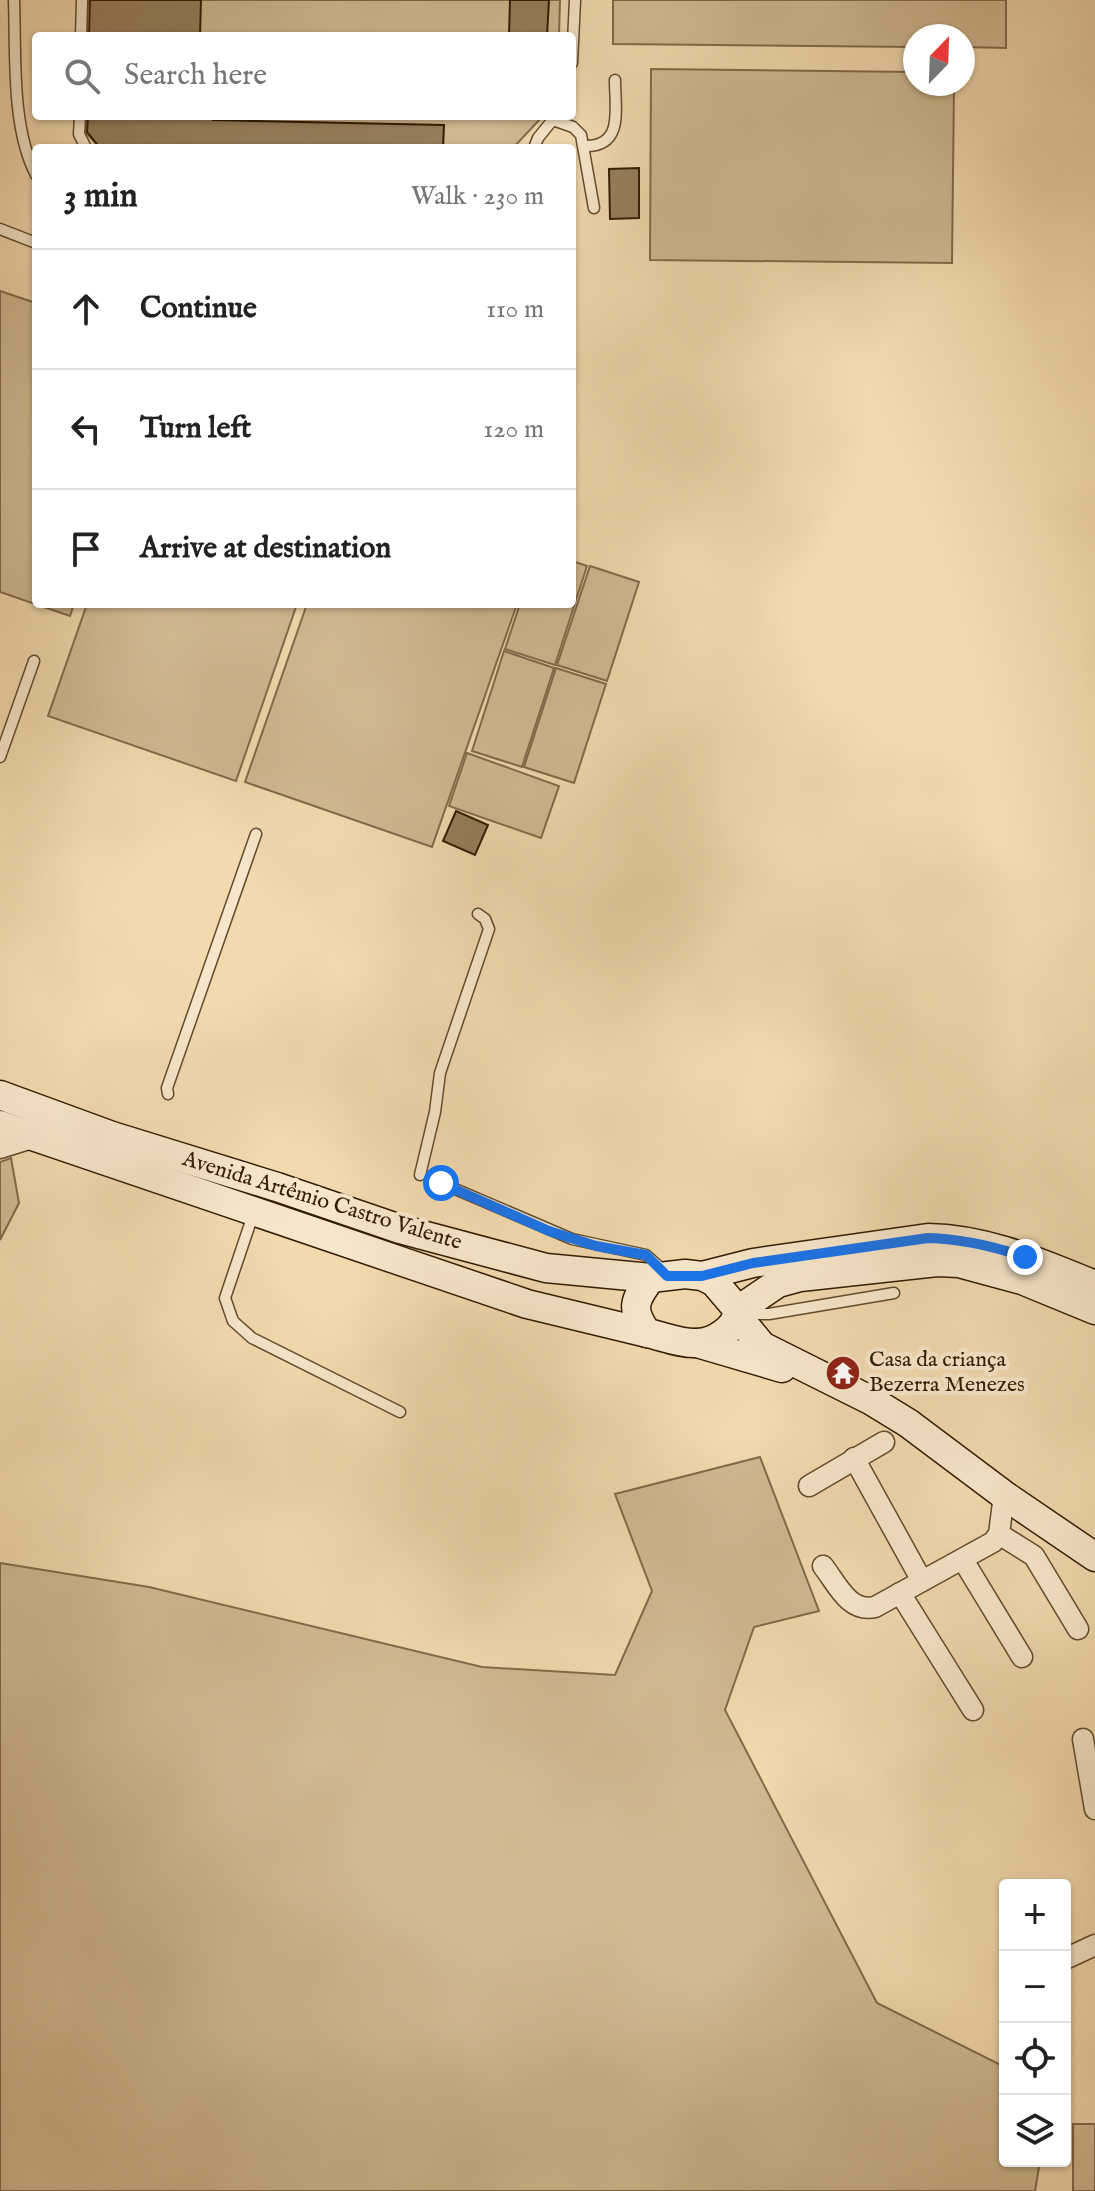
<!DOCTYPE html>
<meta charset="utf-8">
<style>
:root{--surface:#fff;--page:#f6f6f6;--text:#222;--muted:#767676;--line:#e0e0e0}
body{margin:0;font-family:"IM FELL English",serif;background:var(--page);color:var(--text)}
.controls{position:absolute;right:24px;bottom:24px;display:grid;overflow:hidden;border-radius:8px;box-shadow:0 2px 6px #0004}
.controls button{width:72px;height:72px;display:grid;place-items:center;padding:0;border:0;border-bottom:2px solid var(--line);background:var(--surface);color:var(--text);font:40px sans-serif}
.compass{position:absolute;left:903px;top:24px;width:72px;height:72px;border-radius:50%;background:var(--surface);box-shadow:0 2px 6px #0004;rotate:23deg}
.stop{position:absolute;width:24px;height:24px;margin:-18px;border:6px solid #1a73e8;border-radius:50%;background:#fff}
.stop.end{background:#1a73e8;border-color:#fff;box-shadow:0 2px 8px #0008}
.list{margin:0;padding:0;list-style:none}
h2{display:flex;justify-content:space-between;align-items:center;height:104px;margin:0;padding:0 32px;font-size:34px}
h2 small{font-size:26px;font-weight:400;color:var(--muted)}
.list li{display:grid;grid-template-columns:52px 1fr auto;gap:24px;align-items:center;box-sizing:border-box;height:120px;padding:0 32px;border-top:2px solid var(--line)}
.list b{display:block;font-size:30px;white-space:nowrap}
.list em{font-size:26px;font-style:normal;color:var(--muted)}
.icon{flex:none;width:44px;height:44px;fill:none;stroke:currentColor;stroke-width:2;stroke-linecap:round;stroke-linejoin:round}
.map{position:relative;flex:none;width:1095px;height:2191px;overflow:hidden}
.search{position:absolute;background:var(--surface);box-shadow:0 2px 6px #0004;left:32px;top:32px;width:544px;height:88px;display:flex;align-items:center;gap:20px;box-sizing:border-box;padding:0 28px;border-radius:8px;color:var(--muted);font-size:30px}
.panel{position:absolute;background:var(--surface);box-shadow:0 2px 6px #0004;left:32px;top:144px;width:544px;height:464px;border-radius:8px}
.map>svg:first-child{display:block}
.green{fill:#d1b991;stroke:#826a4a;stroke-width:2}
.building{fill:#967e5b;stroke:#321c02;stroke-width:2}
.lines{fill:none;stroke-linecap:round;stroke-linejoin:round}
.lane-casing{stroke:#624b2d;stroke-width:13}
.street-casing{stroke:#624b2d;stroke-width:23}
.secondary-casing{stroke:#321c02;stroke-width:31}
.lane{stroke:#f7e6ca;stroke-width:10}
.street{stroke:#f7e6ca;stroke-width:20}
.secondary{stroke:#f7e6ca;stroke-width:28}
.route{stroke:#1a73e8;stroke-width:10}
.labels{text-anchor:middle;dominant-baseline:central;stroke-width:8;stroke-linejoin:round;paint-order:stroke}
.street-label{font-size:22px;fill:#321c02;stroke:#f7e6ca}
.poi-label{font-size:22px;fill:#321c02;stroke:#f7e6ca;text-anchor:start}
</style>
<div class="map">
<svg width="1095" height="2191" viewBox="0 0 1095 2191">
<rect width="100%" height="100%" fill="#f2d9ae"/>
<filter id="stains"><feTurbulence type="fractalNoise" baseFrequency=".0025" numOctaves="4"/><feColorMatrix values="0 0 0 0 .2 0 0 0 0 .09 0 0 0 0 .02 0 0 0 .5 -.17"/></filter>
<radialGradient id="worn" r=".72"><stop offset=".6" stop-color="#630" stop-opacity="0"/><stop offset="1" stop-color="#630" stop-opacity=".3"/></radialGradient>
<g class="green">
<polygon points="88,0 560,0 559,36 87,36"/>
<polygon points="613,0 1006,0 1006,48 963,47 963,36 915,36 915,47 613,44"/>
<polygon points="651,69 915,72 915,84 954,84 952,263 650,260"/>
<polygon points="86,116 543,116 513,148 100,148 85,132"/>
<polygon points="0,291 36,303 36,604 74,604 70,616 0,592"/>
<polygon points="572,561 587,566 555,665 505,649 520,604 572,604"/>
<polygon points="590,566 639,582 607,681 557,665"/>
<polygon points="87,604 297,604 236,781 48,716"/>
<polygon points="307,604 517,604 432,847 245,782"/>
<polygon points="504,651 554,668 522,767 472,751"/>
<polygon points="556,668 606,684 574,783 524,767"/>
<polygon points="467,753 559,786 541,838 449,806"/>
<polygon points="11,1158 19,1203 0,1240 0,1162"/>
<polygon points="760,1457 819,1611 754,1627 725,1710 877,2003 1005,2067 1005,2161 1040,2161 1035,2191 0,2191 0,1563 149,1587 482,1667 615,1675 652,1591 615,1494"/>
<rect x="1073" y="2124" width="22" height="67"/>
</g>
<g class="building">
<polygon points="90,0 201,0 200,36 89,36"/>
<polygon points="510,0 549,0 547,36 509,36"/>
<polygon points="88,116 210,116 213,120 444,125 443,148 100,148 87,132"/>
<polygon points="639,168 639,218 610,219 609,169"/>
<polygon points="456,811 488,825 475,855 443,841"/>
</g>
<g class="lines">
<g class="lane-casing">
<g id="lane">
<path d="M14,0C16,54 11,127 36,175"/>
<polyline points="81,36 82,0"/>
<polyline points="572,63 575,0"/>
<polyline points="80,116 79,134 86,148"/>
<polyline points="553,120 573,127 581,135 594,208"/>
<path d="M585,146C624,147 615,109 615,80"/>
<polyline points="534,148 538,138 555,117"/>
<polyline points="0,229 36,243"/>
<polyline points="0,757 34,661"/>
<polyline points="168,1094 167,1088 256,834"/>
<polyline points="420,1175 435,1112 440,1073 489,929 485,919 478,914"/>
<polyline points="441,1183 572,1239 646,1255 664,1271"/>
<polyline points="254,1212 225,1298 233,1321 252,1338 400,1412"/>
<polyline points="744,1314 769,1314 894,1293"/>
</g>
</g>
<g class="street-casing">
<g id="street">
<polyline points="0,1148 35,1137"/>
<polyline points="854,1458 922,1581"/>
<polyline points="809,1486 884,1442"/>
<polyline points="999,1534 1034,1556 1078,1629"/>
<polyline points="963,1560 1022,1657"/>
<path d="M823,1566C837,1584 849,1613 875,1607L993,1542L999,1534L1004,1495"/>
<polyline points="900,1593 973,1710"/>
<polyline points="1083,1739 1095,1809"/>
<polyline points="1065,1959 1095,1945"/>
</g>
</g>
<g class="secondary-casing">
<g id="secondary">
<polyline points="0,1095 112,1136 277,1187 400,1229 546,1268 651,1278"/>
<polyline points="0,1125 527,1304 647,1333"/>
<path d="M702,1276L714,1282L738,1310C737,1328 714,1343 697,1343C681,1344 662,1336 647,1333C630,1309 634,1300 651,1278L685,1274L702,1276L753,1263L928,1238C988,1239 1040,1263 1095,1285"/>
<polyline points="738,1310 778,1283 800,1277 937,1262 959,1263 1022,1280 1095,1310"/>
<polyline points="738,1317 762,1346 872,1401 908,1423 1004,1495 1095,1557"/>
<polyline points="697,1343 782,1368"/>
</g>
</g>
<use href="#lane" class="lane"/>
<use href="#street" class="street"/>
<use href="#secondary" class="secondary"/>
</g>
<g class="lines">
<path class="route" d="M441,1183L549,1231L596,1246L646,1255L667,1276H702L753,1263L928,1238C962,1239 993,1246 1025,1257"/>
</g>
<defs>
<g id="temple-disc" transform="scale(1.8)"><circle r="9.5" fill="#8f2418" stroke="#f7e6ca"/><path d="M0-6L5-2H3V0L6.5 2.5H4V6H1.5V3h-3V6H-4V2.5H-6.5L-3 0V-2H-5Z" fill="#fff"/></g>
</defs>
<g fill-rule="evenodd">
<use href="#temple-disc" x="843" y="1373"/>
</g>
<g class="labels">
<g class="street-label">
<text transform="translate(322 1201) rotate(17)">Avenida Artêmio Castro Valente</text>
</g>
<g class="poi-label">
<text x="869" y="1360">Casa da criança<tspan x="869" dy="25">Bezerra Menezes</tspan></text>
</g>
</g>
<rect width="100%" height="100%" filter="url(#stains)"/>
<rect width="100%" height="100%" fill="url(#worn)"/>
</svg>
<div class="controls">
<button>+</button>
<button>−</button>
<button><svg class="icon" aria-label="locate" viewBox="0 0 24 24"><circle cx="12" cy="12" r="6"/><path d="M12 2v4M12 18v4M2 12h4M18 12h4"/></svg></button>
<button><svg class="icon" aria-label="layers" viewBox="0 0 24 24"><path d="M12 4l9 5-9 5-9-5zM3 14l9 5 9-5"/></svg></button>
</div>
<svg class="compass" viewBox="-18 -18 36 36"><path d="M0-13l5 13h-10z" fill="#e53935"/><path d="M0 13l5-13h-10z" fill="#767676"/></svg>
<div class="stop" style="left:441px;top:1183px"></div>
<div class="stop end" style="left:1025px;top:1257px"></div>
<div class="search"><svg class="icon" aria-label="search" viewBox="0 0 24 24"><circle cx="10" cy="10" r="6"/><path d="M15 15l6 6"/></svg>Search here</div>
<section class="panel">
<h2>3 min<small>Walk · 230 m</small></h2>
<ul class="list">
<li><svg class="icon" aria-label="ahead" viewBox="0 0 24 24"><path d="M12 20V5M6 11l6-6 6 6"/></svg><div><b>Continue</b></div><em>110 m</em></li>
<li><svg class="icon" aria-label="left" viewBox="0 0 24 24"><path d="M17 20v-9H6M10 6l-5 5 5 5"/></svg><div><b>Turn left</b></div><em>120 m</em></li>
<li><svg class="icon" aria-label="arrive" viewBox="0 0 24 24"><path d="M6 21V4h12l-3 4 3 4H6"/></svg><div><b>Arrive at destination</b></div></li>
</ul>
</section>
</div>
